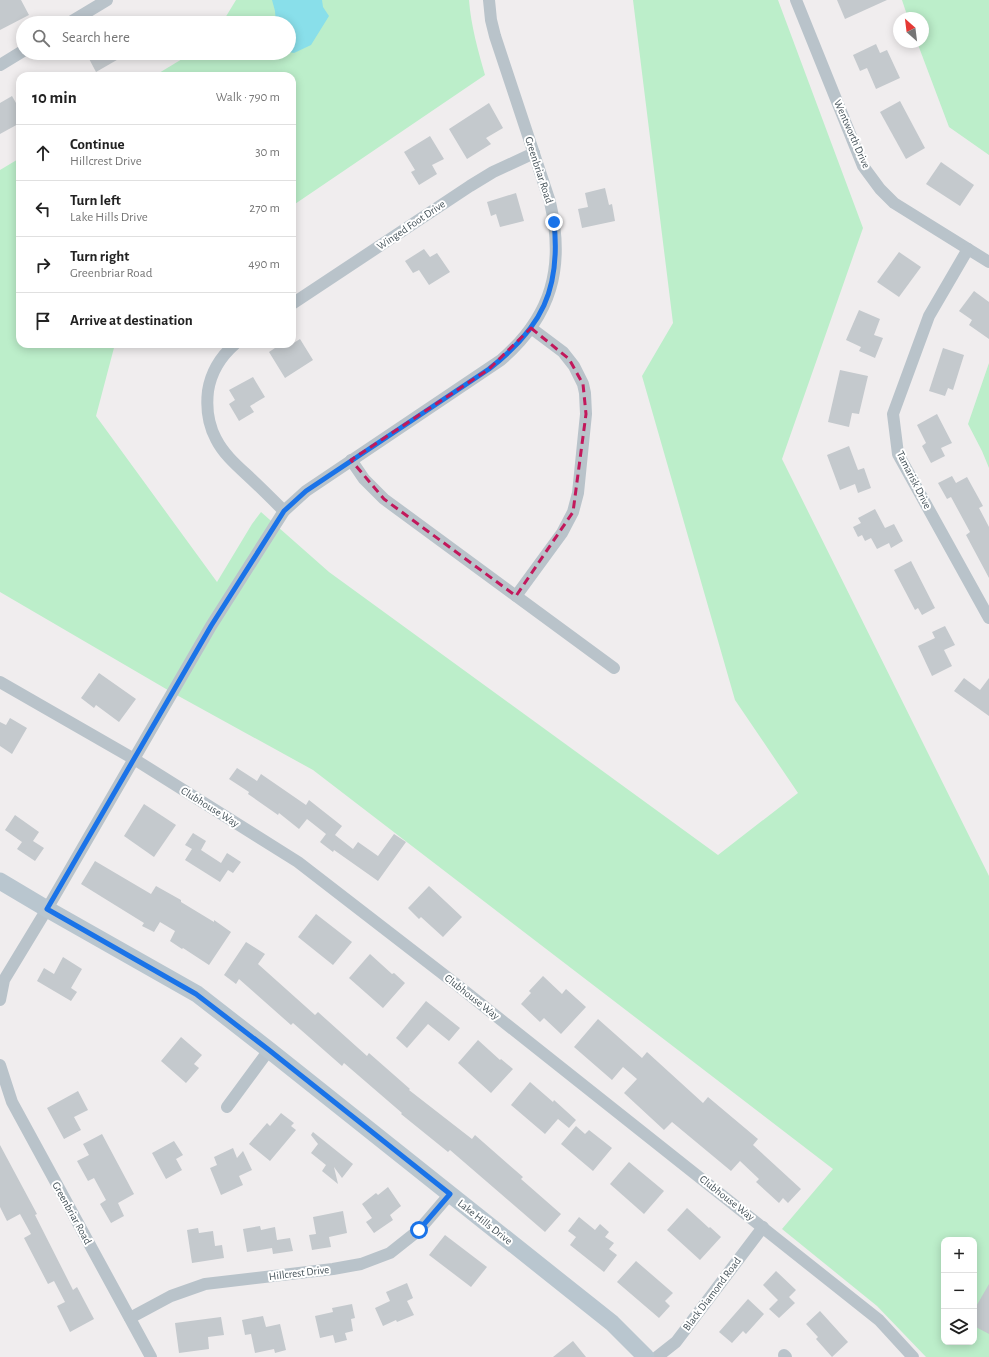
<!DOCTYPE html>
<meta charset="utf-8">
<style>
:root{--surface:#fff;--page:#f6f6f6;--text:#222;--muted:#767676;--line:#e0e0e0}
body{margin:0;font-family:"Alegreya Sans",sans-serif;background:var(--page);color:var(--text)}
.controls{position:absolute;right:12px;bottom:12px;display:grid;overflow:hidden;border-radius:8px;box-shadow:0 2px 10px #0003}
.controls button{width:36px;height:36px;display:grid;place-items:center;padding:0;border:0;border-bottom:1px solid var(--line);background:var(--surface);color:var(--text);font:20px sans-serif}
.compass{position:absolute;left:893px;top:12px;width:36px;height:36px;border-radius:50%;background:var(--surface);box-shadow:0 2px 10px #0003;rotate:332deg}
.stop{position:absolute;width:12px;height:12px;margin:-9px;border:3px solid #1a73e8;border-radius:50%;background:#fff}
.stop.end{background:#1a73e8;border-color:#fff;box-shadow:0 1px 4px #0008}
.list{margin:0;padding:0;list-style:none}
h2{display:flex;justify-content:space-between;align-items:center;height:52px;margin:0;padding:0 16px;font-size:17px}
h2 small{font-size:13px;font-weight:400;color:var(--muted)}
.list li{display:grid;grid-template-columns:26px 1fr auto;gap:12px;align-items:center;box-sizing:border-box;height:56px;padding:0 16px;border-top:1px solid var(--line)}
.list b{display:block;font-size:15px;white-space:nowrap}
.list p{margin:0;font-size:13px;white-space:nowrap;color:var(--muted)}
.list em{font-size:13px;font-style:normal;color:var(--muted)}
.icon{flex:none;width:22px;height:22px;fill:none;stroke:currentColor;stroke-width:2;stroke-linecap:round;stroke-linejoin:round}
.map{position:relative;flex:none;width:989px;height:1357px;overflow:hidden}
.search{position:absolute;background:var(--surface);box-shadow:0 2px 10px #0003;left:16px;top:16px;width:280px;height:44px;display:flex;align-items:center;gap:10px;box-sizing:border-box;padding:0 14px;border-radius:22px;color:var(--muted);font-size:15px}
.panel{position:absolute;background:var(--surface);box-shadow:0 2px 10px #0003;left:16px;top:72px;width:280px;height:276px;border-radius:12px}
.map>svg:first-child{display:block}
.green{fill:#bceeca;fill-rule:evenodd}
.water{fill:#89dfea}
.building{fill:#c4c9cd}
.lines{fill:none;stroke-linecap:round;stroke-linejoin:round}
.street{stroke:#b9c3ca;stroke-width:12}
.secondary{stroke:#b9c6cf;stroke-width:17}
.route{stroke:#1a73e8;stroke-width:5}
.marked{fill:none;stroke:#c2185b;stroke-width:3;stroke-dasharray:8 5;stroke-linejoin:round}
.labels{text-anchor:middle;dominant-baseline:central;stroke-width:4;stroke-linejoin:round;paint-order:stroke}
.street-label{font-size:11px;fill:#46535a;stroke:#fff}
</style>
<div class="map">
<svg width="989" height="1357" viewBox="0 0 989 1357">
<rect width="100%" height="100%" fill="#f0edee"/>
<g class="green">
<path d="M236,0H469C471,26 478,50 485,75L292,206V76H154L192,53H289V23H222Z"/>
<path d="M633,0H778L863,228L782,459L989,876V1357H926L877,1306L782,1229L833,1169L313,770L173,693L0,592V170L20,158V344H115L96,416L217,582L252,524L261,512L329,572L718,855L798,793L735,700L642,376L673,323ZM944,1240H974V1342H944Z"/>
<polygon points="902,0 989,0 989,155 949,127 917,42 923,42 923,18 908,18"/>
<polygon points="989,363 989,468 982,451 968,424"/>
</g>
<polygon class="water" points="272,0 322,0 323,7 329,16 311,45 294,53 289,52 289,23 276,23 275,11"/>
<g class="building">
<polygon points="0,0 21,0 29,15 0,30"/>
<polygon points="837,0 887,0 845,19"/>
<polygon points="876,44 880,53 887,50 900,78 876,89 867,68 860,71 853,55"/>
<polygon points="86,53 129,53 96,72"/>
<polygon points="12,96 20,110 20,123 0,134 0,103"/>
<polygon points="900,101 925,148 906,159 880,112"/>
<polygon points="489,103 503,128 486,138 491,144 467,159 449,129"/>
<polygon points="430,136 444,159 432,165 437,174 419,185 411,172 415,170 404,152"/>
<polygon points="941,162 974,185 960,206 926,184"/>
<polygon points="605,188 609,205 612,204 615,221 582,228 578,209 588,207 585,193"/>
<polygon points="516,193 524,221 500,227 496,214 491,216 487,202"/>
<polygon points="424,249 430,257 437,253 450,272 429,285 419,270 413,273 405,261"/>
<polygon points="899,252 921,267 899,297 877,282"/>
<polygon points="974,291 989,302 989,339 969,325 972,320 959,311"/>
<polygon points="859,310 880,319 874,335 883,338 875,358 859,351 861,347 846,340"/>
<polygon points="300,339 313,360 285,378 269,352 281,344 292,344"/>
<polygon points="943,348 964,355 953,390 948,388 945,396 929,391"/>
<polygon points="840,370 868,376 859,414 852,413 849,427 828,422"/>
<polygon points="253,377 265,397 250,406 254,412 239,421 229,404 235,400 229,390"/>
<polygon points="937,414 952,443 941,448 945,456 931,463 922,446 926,443 917,425"/>
<polygon points="849,446 858,470 864,468 871,488 858,493 855,484 840,490 827,455"/>
<polygon points="952,476 956,483 967,477 983,506 979,508 989,527 989,578 966,535 970,532 951,497 947,499 938,483"/>
<polygon points="875,509 885,528 894,524 903,541 891,548 889,543 877,549 871,538 865,541 862,535 858,537 853,527 861,523 858,518"/>
<polygon points="911,561 935,608 922,615 918,608 915,610 894,570"/>
<polygon points="945,626 955,645 944,650 952,666 932,676 918,646 935,638 932,632"/>
<polygon points="99,673 136,699 119,722 96,705 94,708 81,698"/>
<polygon points="964,678 980,690 989,678 989,716 954,691"/>
<polygon points="10,718 27,728 12,754 0,746 0,722 6,725"/>
<polygon points="237,768 257,781 261,774 306,805 309,800 342,826 335,835 353,849 358,842 378,856 394,834 406,842 378,881 334,850 333,852 320,842 326,834 307,819 299,829 279,813 278,815 248,794 249,792 229,779"/>
<polygon points="144,804 176,825 154,857 124,836"/>
<polygon points="15,815 39,832 33,841 44,848 35,861 17,849 22,842 5,830"/>
<polygon points="193,833 206,841 201,850 221,863 227,853 241,862 233,873 228,870 220,882 185,860 192,849 185,845"/>
<polygon points="95,861 151,894 156,886 181,900 181,902 214,922 214,920 231,932 209,965 183,948 182,949 170,941 175,931 160,922 154,932 142,926 144,923 81,884"/>
<polygon points="429,886 462,917 443,937 421,917 419,919 408,908"/>
<polygon points="316,914 352,942 333,965 298,937"/>
<polygon points="246,942 265,954 258,964 315,1015 318,1012 367,1056 369,1053 410,1089 409,1090 472,1139 475,1135 523,1177 521,1179 561,1214 545,1232 450,1150 448,1152 401,1114 402,1113 344,1063 342,1066 293,1023 291,1025 239,979 236,984 224,975"/>
<polygon points="370,954 392,974 394,973 405,983 383,1008 349,978"/>
<polygon points="63,957 82,969 71,988 77,992 71,1001 37,981 44,968 54,974"/>
<polygon points="543,976 562,994 566,989 586,1007 561,1034 544,1018 540,1022 521,1004 531,993 529,991"/>
<polygon points="426,1001 460,1028 449,1041 428,1024 407,1048 396,1038"/>
<polygon points="598,1019 642,1058 647,1052 703,1103 708,1097 758,1139 753,1145 801,1189 788,1203 783,1198 779,1203 756,1182 759,1179 740,1161 731,1171 672,1122 664,1130 624,1093 637,1079 623,1067 612,1080 574,1047"/>
<polygon points="181,1037 202,1055 194,1064 199,1068 186,1083 161,1061"/>
<polygon points="478,1040 500,1060 501,1059 513,1069 491,1093 458,1063"/>
<polygon points="530,1082 553,1102 554,1100 576,1120 569,1128 558,1119 545,1134 511,1105"/>
<polygon points="78,1091 88,1110 74,1117 81,1130 64,1139 47,1108"/>
<polygon points="281,1113 294,1123 291,1126 296,1130 270,1161 249,1144 267,1123 270,1126"/>
<polygon points="576,1126 585,1134 589,1130 612,1148 593,1171 561,1144"/>
<polygon points="313,1132 353,1164 342,1178 334,1167 338,1184 322,1171 326,1165 311,1153 318,1144 311,1135"/>
<polygon points="102,1134 134,1194 118,1203 124,1216 111,1223 100,1204 106,1200 94,1178 88,1181 77,1161 89,1155 83,1144"/>
<polygon points="174,1141 183,1155 176,1159 182,1170 166,1179 152,1153"/>
<polygon points="0,1145 37,1214 35,1215 73,1290 77,1287 94,1319 70,1332 57,1306 65,1302 54,1281 48,1284 24,1238 31,1234 20,1214 7,1221 0,1207"/>
<polygon points="233,1148 237,1158 243,1151 252,1170 239,1176 243,1185 221,1195 210,1168 217,1165 214,1157"/>
<polygon points="629,1162 664,1191 644,1214 610,1184"/>
<polygon points="388,1187 401,1206 390,1215 393,1220 374,1233 366,1222 372,1218 362,1204 376,1193 378,1195"/>
<polygon points="687,1208 709,1228 710,1227 721,1237 700,1260 667,1230"/>
<polygon points="343,1211 347,1233 329,1237 331,1247 312,1250 309,1235 316,1234 313,1217"/>
<polygon points="579,1217 595,1230 600,1224 609,1232 605,1237 614,1243 609,1249 617,1255 604,1272 570,1245 576,1237 568,1231"/>
<polygon points="260,1226 261,1230 275,1227 277,1240 290,1238 293,1251 273,1254 272,1248 247,1252 243,1229"/>
<polygon points="198,1228 199,1233 213,1231 215,1246 222,1245 224,1258 192,1263 187,1230"/>
<polygon points="445,1235 487,1267 471,1287 429,1255"/>
<polygon points="636,1261 673,1293 665,1301 670,1306 659,1318 617,1282"/>
<polygon points="776,1271 796,1290 789,1297 795,1303 779,1318 769,1309 778,1300 763,1285"/>
<polygon points="407,1283 413,1298 407,1301 414,1315 397,1322 396,1320 383,1326 375,1308 390,1301 386,1292"/>
<polygon points="989,1284 989,1334 974,1326 974,1310"/>
<polygon points="748,1299 764,1314 746,1334 743,1331 732,1343 719,1332"/>
<polygon points="352,1304 355,1318 351,1319 353,1331 345,1333 347,1340 335,1343 333,1335 320,1338 315,1316 333,1312 332,1308"/>
<polygon points="820,1311 848,1342 832,1357 816,1339 818,1337 806,1324"/>
<polygon points="263,1316 266,1327 280,1324 286,1350 275,1353 274,1349 255,1353 251,1334 245,1335 242,1320"/>
<polygon points="221,1317 224,1335 208,1337 209,1349 179,1353 175,1323"/>
<polygon points="573,1341 586,1357 553,1357"/>
</g>
<g class="lines">
<g class="street">
<polyline points="796,0 863,166 880,189 894,203 989,262"/>
<polyline points="69,23 107,0"/>
<polyline points="0,65 23,51"/>
<polyline points="968,249 929,316 893,414 898,454 989,618"/>
<polyline points="292,304 470,186 493,172 534,153"/>
<path d="M235,344C220,357 211,372 208,391C206,408 208,424 216,439C223,453 235,464 246,474C259,486 271,498 284,511"/>
<polyline points="351,460 364,479 384,499 614,668"/>
<polyline points="516,596 562,533 573,512 578,493 586,414 585,393 583,384 574,366 563,352 531,328"/>
<polyline points="0,682 134,759 298,862 452,981 879,1320 913,1357"/>
<path d="M0,1000L4,980L47,909L211,626L284,511L306,491L501,360C552,316 565,267 550,202L495,36L491,20L489,0"/>
<polyline points="0,1065 12,1102 151,1357"/>
<polyline points="227,1107 269,1050"/>
<polyline points="130,1318 171,1296 205,1284 333,1269 361,1264 390,1253 419,1230 450,1194"/>
<polyline points="784,1355 786,1357"/>
<polyline points="657,1357 676,1342 763,1227"/>
</g>
<polyline class="secondary" points="0,881 47,909 197,994 269,1050 612,1323 646,1357"/>
</g>
<g class="lines">
<path class="route" d="M419,1230L450,1194L269,1050L196,994L47,909L211,626L284,511L306,491L489,369C542,328 561,289 554,222"/>
</g>
<path class="marked" d="M531,328L569,359L583,384L586,414L573,512L516,596L384,499L351,460L489,369Z"/>
<g class="labels">
<g class="street-label">
<text transform="translate(852 134) rotate(66)">Wentworth Drive</text>
<text transform="translate(539 170) rotate(72)">Greenbriar Road</text>
<text transform="translate(411 225) rotate(-34)">Winged Foot Drive</text>
<text transform="translate(914 480) rotate(63)">Tamarisk Drive</text>
<text transform="translate(210 807) rotate(32)">Clubhouse Way</text>
<text transform="translate(472 997) rotate(38)">Clubhouse Way</text>
<text transform="translate(727 1198) rotate(38)">Clubhouse Way</text>
<text transform="translate(72 1213) rotate(61)">Greenbriar Road</text>
<text transform="translate(485 1222) rotate(38)">Lake Hills Drive</text>
<text transform="translate(299 1273) rotate(-7)">Hillcrest Drive</text>
<text transform="translate(712 1294) rotate(-53)">Black Diamond Road</text>
</g>
</g>
</svg>
<div class="controls">
<button>+</button>
<button>−</button>
<button><svg class="icon" aria-label="layers" viewBox="0 0 24 24"><path d="M12 4l9 5-9 5-9-5zM3 14l9 5 9-5"/></svg></button>
</div>
<svg class="compass" viewBox="-18 -18 36 36"><path d="M0-13l5 13h-10z" fill="#e53935"/><path d="M0 13l5-13h-10z" fill="#767676"/></svg>
<div class="stop" style="left:419px;top:1230px"></div>
<div class="stop end" style="left:554px;top:222px"></div>
<div class="search"><svg class="icon" aria-label="search" viewBox="0 0 24 24"><circle cx="10" cy="10" r="6"/><path d="M15 15l6 6"/></svg>Search here</div>
<section class="panel">
<h2>10 min<small>Walk · 790 m</small></h2>
<ul class="list">
<li><svg class="icon" aria-label="ahead" viewBox="0 0 24 24"><path d="M12 20V5M6 11l6-6 6 6"/></svg><div><b>Continue</b><p>Hillcrest Drive</p></div><em>30 m</em></li>
<li><svg class="icon" aria-label="left" viewBox="0 0 24 24"><path d="M17 20v-9H6M10 6l-5 5 5 5"/></svg><div><b>Turn left</b><p>Lake Hills Drive</p></div><em>270 m</em></li>
<li><svg class="icon" aria-label="right" viewBox="0 0 24 24"><path d="M7 20v-9h11M14 6l5 5-5 5"/></svg><div><b>Turn right</b><p>Greenbriar Road</p></div><em>490 m</em></li>
<li><svg class="icon" aria-label="arrive" viewBox="0 0 24 24"><path d="M6 21V4h12l-3 4 3 4H6"/></svg><div><b>Arrive at destination</b></div></li>
</ul>
</section>
</div>
